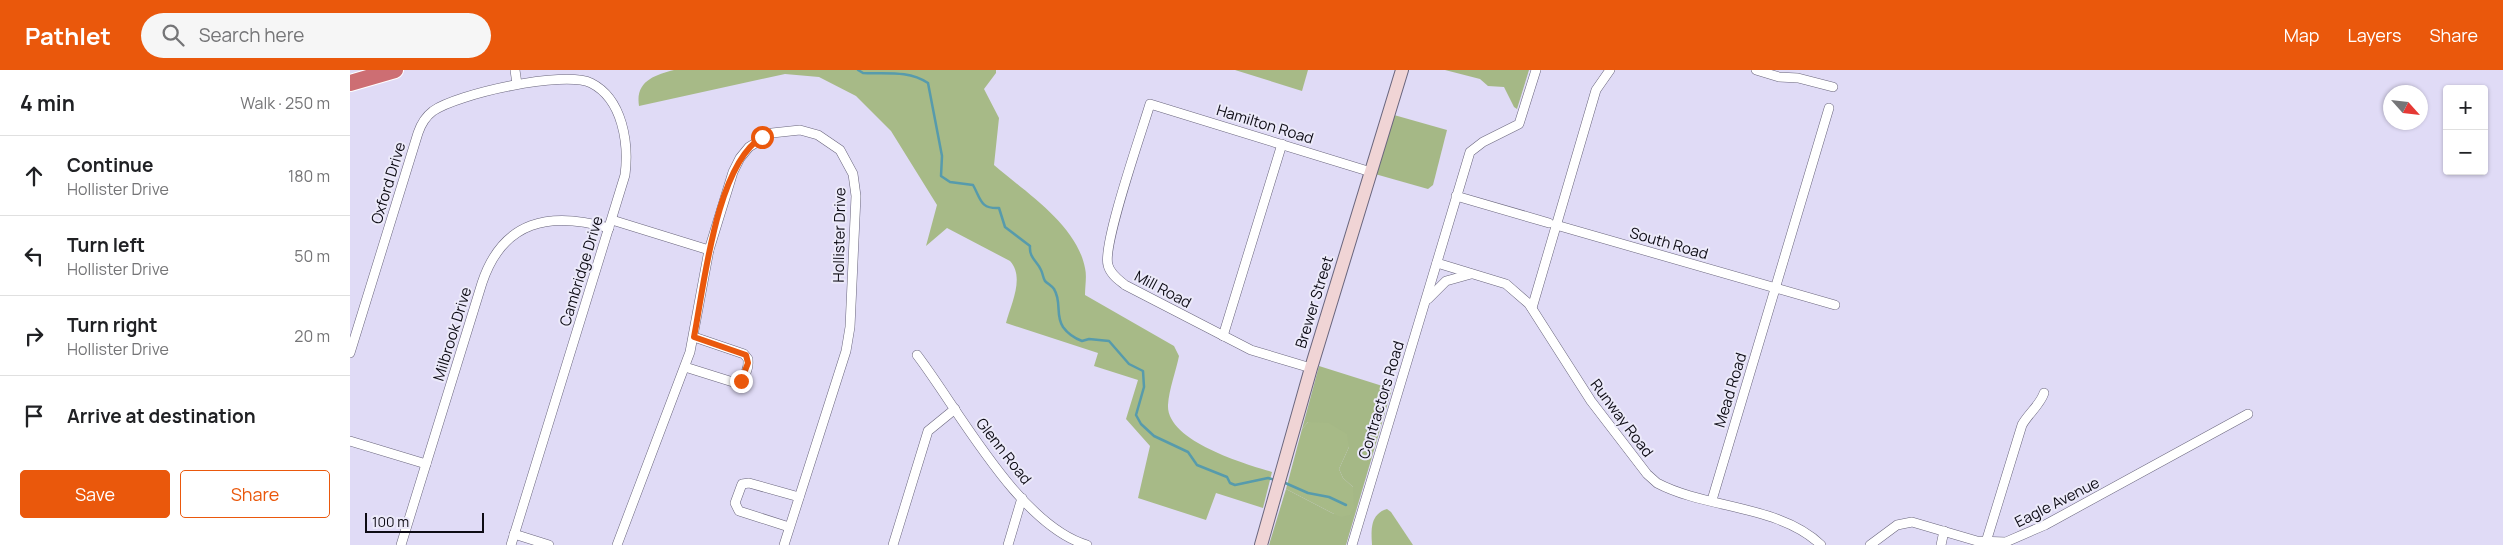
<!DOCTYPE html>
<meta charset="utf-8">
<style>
:root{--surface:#fff;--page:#f6f6f6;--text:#202124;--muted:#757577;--line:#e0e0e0;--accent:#ea580c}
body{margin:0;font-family:Manrope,sans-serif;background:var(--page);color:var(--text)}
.controls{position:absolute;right:15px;top:15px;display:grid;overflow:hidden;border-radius:5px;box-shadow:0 1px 4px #0004}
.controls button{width:45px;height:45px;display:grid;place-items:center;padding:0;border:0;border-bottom:1px solid var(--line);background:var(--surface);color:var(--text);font:25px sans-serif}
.compass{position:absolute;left:2033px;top:15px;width:45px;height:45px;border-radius:50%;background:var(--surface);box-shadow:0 1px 4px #0004;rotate:117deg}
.scale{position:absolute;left:15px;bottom:12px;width:119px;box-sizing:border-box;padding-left:5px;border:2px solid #0d0b14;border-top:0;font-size:14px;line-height:18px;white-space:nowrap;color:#0d0b14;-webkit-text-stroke:4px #eceafa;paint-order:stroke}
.stop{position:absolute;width:15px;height:15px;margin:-11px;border:4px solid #ea580c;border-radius:50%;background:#fff}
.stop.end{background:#ea580c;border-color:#fff;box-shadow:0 1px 5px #0008}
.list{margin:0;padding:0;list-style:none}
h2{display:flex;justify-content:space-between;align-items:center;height:65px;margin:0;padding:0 20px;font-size:21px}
h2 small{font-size:16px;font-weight:400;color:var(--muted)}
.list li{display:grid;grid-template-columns:32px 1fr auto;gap:15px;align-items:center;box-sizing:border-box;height:80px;padding:0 20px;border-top:1px solid var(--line)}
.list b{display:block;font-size:19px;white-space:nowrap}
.list p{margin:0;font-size:16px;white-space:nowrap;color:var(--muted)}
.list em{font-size:16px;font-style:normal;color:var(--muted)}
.actions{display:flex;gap:10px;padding:15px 20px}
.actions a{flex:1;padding:11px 0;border:1px solid var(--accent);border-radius:5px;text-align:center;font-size:18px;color:var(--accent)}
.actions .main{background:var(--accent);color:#fff}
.icon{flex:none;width:28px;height:28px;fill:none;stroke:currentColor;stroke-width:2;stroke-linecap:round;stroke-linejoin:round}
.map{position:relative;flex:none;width:2153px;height:475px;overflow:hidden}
header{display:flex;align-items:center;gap:30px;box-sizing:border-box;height:70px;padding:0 25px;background:var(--accent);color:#fff}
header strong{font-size:24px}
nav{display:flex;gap:28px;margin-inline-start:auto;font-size:18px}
.search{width:350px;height:45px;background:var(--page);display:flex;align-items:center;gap:12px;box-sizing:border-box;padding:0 18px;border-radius:28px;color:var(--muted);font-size:19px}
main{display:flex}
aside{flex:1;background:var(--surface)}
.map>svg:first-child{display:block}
.green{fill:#a5b886}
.forest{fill:#a7ba87}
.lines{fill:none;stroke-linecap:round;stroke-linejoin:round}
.stream{stroke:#579bac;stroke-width:2.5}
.street-casing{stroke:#69657c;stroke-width:10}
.secondary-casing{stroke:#69657c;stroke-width:14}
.highway-casing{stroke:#fff;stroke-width:18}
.street{stroke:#fff;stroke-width:9}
.secondary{stroke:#f0d4d5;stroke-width:12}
.highway{stroke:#cd6e73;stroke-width:16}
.route{stroke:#ea580c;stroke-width:6}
.labels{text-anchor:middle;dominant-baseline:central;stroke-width:4;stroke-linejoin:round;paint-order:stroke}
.street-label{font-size:15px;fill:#0d0b14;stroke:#eceafa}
</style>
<header>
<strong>Pathlet</strong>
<div class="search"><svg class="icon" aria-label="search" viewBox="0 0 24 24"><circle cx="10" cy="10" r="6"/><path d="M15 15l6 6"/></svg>Search here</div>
<nav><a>Map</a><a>Layers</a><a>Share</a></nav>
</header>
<main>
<aside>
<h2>4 min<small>Walk · 250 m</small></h2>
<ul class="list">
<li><svg class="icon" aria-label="ahead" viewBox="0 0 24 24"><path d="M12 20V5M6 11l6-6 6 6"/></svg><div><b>Continue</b><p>Hollister Drive</p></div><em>180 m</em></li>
<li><svg class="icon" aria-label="left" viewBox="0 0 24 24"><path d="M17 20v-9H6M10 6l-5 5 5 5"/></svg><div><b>Turn left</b><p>Hollister Drive</p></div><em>50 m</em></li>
<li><svg class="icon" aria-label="right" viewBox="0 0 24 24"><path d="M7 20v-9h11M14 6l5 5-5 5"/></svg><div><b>Turn right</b><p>Hollister Drive</p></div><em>20 m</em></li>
<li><svg class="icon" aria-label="arrive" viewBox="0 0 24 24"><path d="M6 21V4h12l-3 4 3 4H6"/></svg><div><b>Arrive at destination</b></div></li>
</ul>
<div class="actions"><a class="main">Save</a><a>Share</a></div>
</aside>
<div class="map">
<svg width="2153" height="475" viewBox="0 0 2153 475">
<rect width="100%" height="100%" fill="#e0dbf6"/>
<g class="green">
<polygon points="1095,0 1179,0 1167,39 1164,37 1154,17 1138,16 1130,9"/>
<polygon points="1044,45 1097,60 1083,115 1078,119 1025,104"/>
<polygon points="969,296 1042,319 996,475 919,475 936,419 984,444 1003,417 993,408 989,399 999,377 958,352 952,359"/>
</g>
<g class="forest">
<path d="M324,0H646V3L634,19L649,48L644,95C675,122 727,155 735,198C737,206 735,216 735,225L824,276L829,286C826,301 819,319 818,335C816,371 895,394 922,402L913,438L866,423L856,450L788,428L800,376L776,349L788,310L744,296L748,283L656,253C661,234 675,207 660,191L597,158L576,176L587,135L541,61L506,26L469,7L435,4L289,36C285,11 305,5 324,0Z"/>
<polygon points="885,0 958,0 952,21"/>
<polygon points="958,352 979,353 997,364 999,377 989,399 993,408 1003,417 1004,438 1000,445 991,447 984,444 936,419 952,359"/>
<path d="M1037,439L1041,442L1063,475H1022C1021,460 1020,444 1037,439Z"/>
</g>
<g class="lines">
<g class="stream">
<path d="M508,0L513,3C536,4 558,0 578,13L592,86L591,106L600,112L623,115C631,129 630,139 649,138L655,157L680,176C679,188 687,191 691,200C693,204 693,208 695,211C698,214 702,216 704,219C712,232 705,245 713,257C718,264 724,268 732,271L739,269L759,271L779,294L793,301L794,317L786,345L791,354L804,366L838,382L847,395L877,407L880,413L885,415L918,408L925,410"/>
<polyline points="933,412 958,423 979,427 996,435"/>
</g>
<g class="street-casing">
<g id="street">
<polyline points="165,0 167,14"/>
<polyline points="1406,0 1429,7 1448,8 1483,17"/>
<polyline points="1106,126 1199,153"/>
<polyline points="262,150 359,180"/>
<polyline points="1206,155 1485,235"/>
<path d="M1087,193L1156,214L1179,234L1241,331L1297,404L1307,413C1356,439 1430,435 1471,475"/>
<polyline points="1078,229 1096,211 1121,204"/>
<polyline points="1182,238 1246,20 1260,0"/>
<polyline points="873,266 932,74"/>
<path d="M0,283L68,63C71,54 75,47 83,41C107,24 214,0 241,13C273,29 279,74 275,105L161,475"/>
<path d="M567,285C609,340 669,455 737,475"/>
<path d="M335,297L386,313C395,310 399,298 398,289L394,284L344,267"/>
<path d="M961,298L901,280L775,215C769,210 760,204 758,195C752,175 792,61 800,34L1021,102"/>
<polyline points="0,371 76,394"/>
<polyline points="1362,430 1479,38"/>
<polyline points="439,457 389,441 385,433 392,414 399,413 449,427"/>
<polyline points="164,464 199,475"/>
<path d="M1636,472L1672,355C1678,344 1690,335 1694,323"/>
<path d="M51,475L132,213C153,150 200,141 259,158"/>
<polyline points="267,475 340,282 359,180 383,102 390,88 399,77 422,63 450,60 468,65 490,80 503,104 506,126 500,257 496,281 434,475"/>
<polyline points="543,475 578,361 605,339"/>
<polyline points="658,475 672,428"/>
<polyline points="1002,475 1120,82 1133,72 1169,54 1186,0"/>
<polyline points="1520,475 1547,455 1562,452 1627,471 1656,472 1695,455 1898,344"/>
<polyline points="1591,475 1594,461"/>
</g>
</g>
<g class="secondary-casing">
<polyline id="secondary" points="911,475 961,298 1052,0"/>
</g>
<g class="highway-casing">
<polyline id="highway" points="0,13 45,0"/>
</g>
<use href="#street" class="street"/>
<use href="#secondary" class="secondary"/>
<use href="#highway" class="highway"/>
</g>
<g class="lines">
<path class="route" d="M391,311L398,293L396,285L344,267C354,216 366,95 412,67"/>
</g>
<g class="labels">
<g class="street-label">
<text transform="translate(915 54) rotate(17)">Hamilton Road</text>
<text transform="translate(38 113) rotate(-73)">Oxford Drive</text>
<text transform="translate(489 165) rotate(-89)">Hollister Drive</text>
<text transform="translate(1319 173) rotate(16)">South Road</text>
<text transform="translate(231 201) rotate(-73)">Cambridge Drive</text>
<text transform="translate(813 219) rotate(28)">Mill Road</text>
<text transform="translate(964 232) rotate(-73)">Brewer Street</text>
<text transform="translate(102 264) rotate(-73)">Milbrook Drive</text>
<text transform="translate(1380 320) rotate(-73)">Mead Road</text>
<text transform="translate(1031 330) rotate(-73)">Contractors Road</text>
<text transform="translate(1272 348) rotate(53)">Runway Road</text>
<text transform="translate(654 381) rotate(52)">Glenn Road</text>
<text transform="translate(1707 432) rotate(-27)">Eagle Avenue</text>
</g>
</g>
</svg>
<div class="controls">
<button>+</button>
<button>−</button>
</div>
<svg class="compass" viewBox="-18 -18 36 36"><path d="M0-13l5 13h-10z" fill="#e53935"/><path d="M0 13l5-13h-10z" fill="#757577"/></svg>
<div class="scale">100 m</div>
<div class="stop" style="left:412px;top:67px"></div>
<div class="stop end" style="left:391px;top:311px"></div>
</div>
</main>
